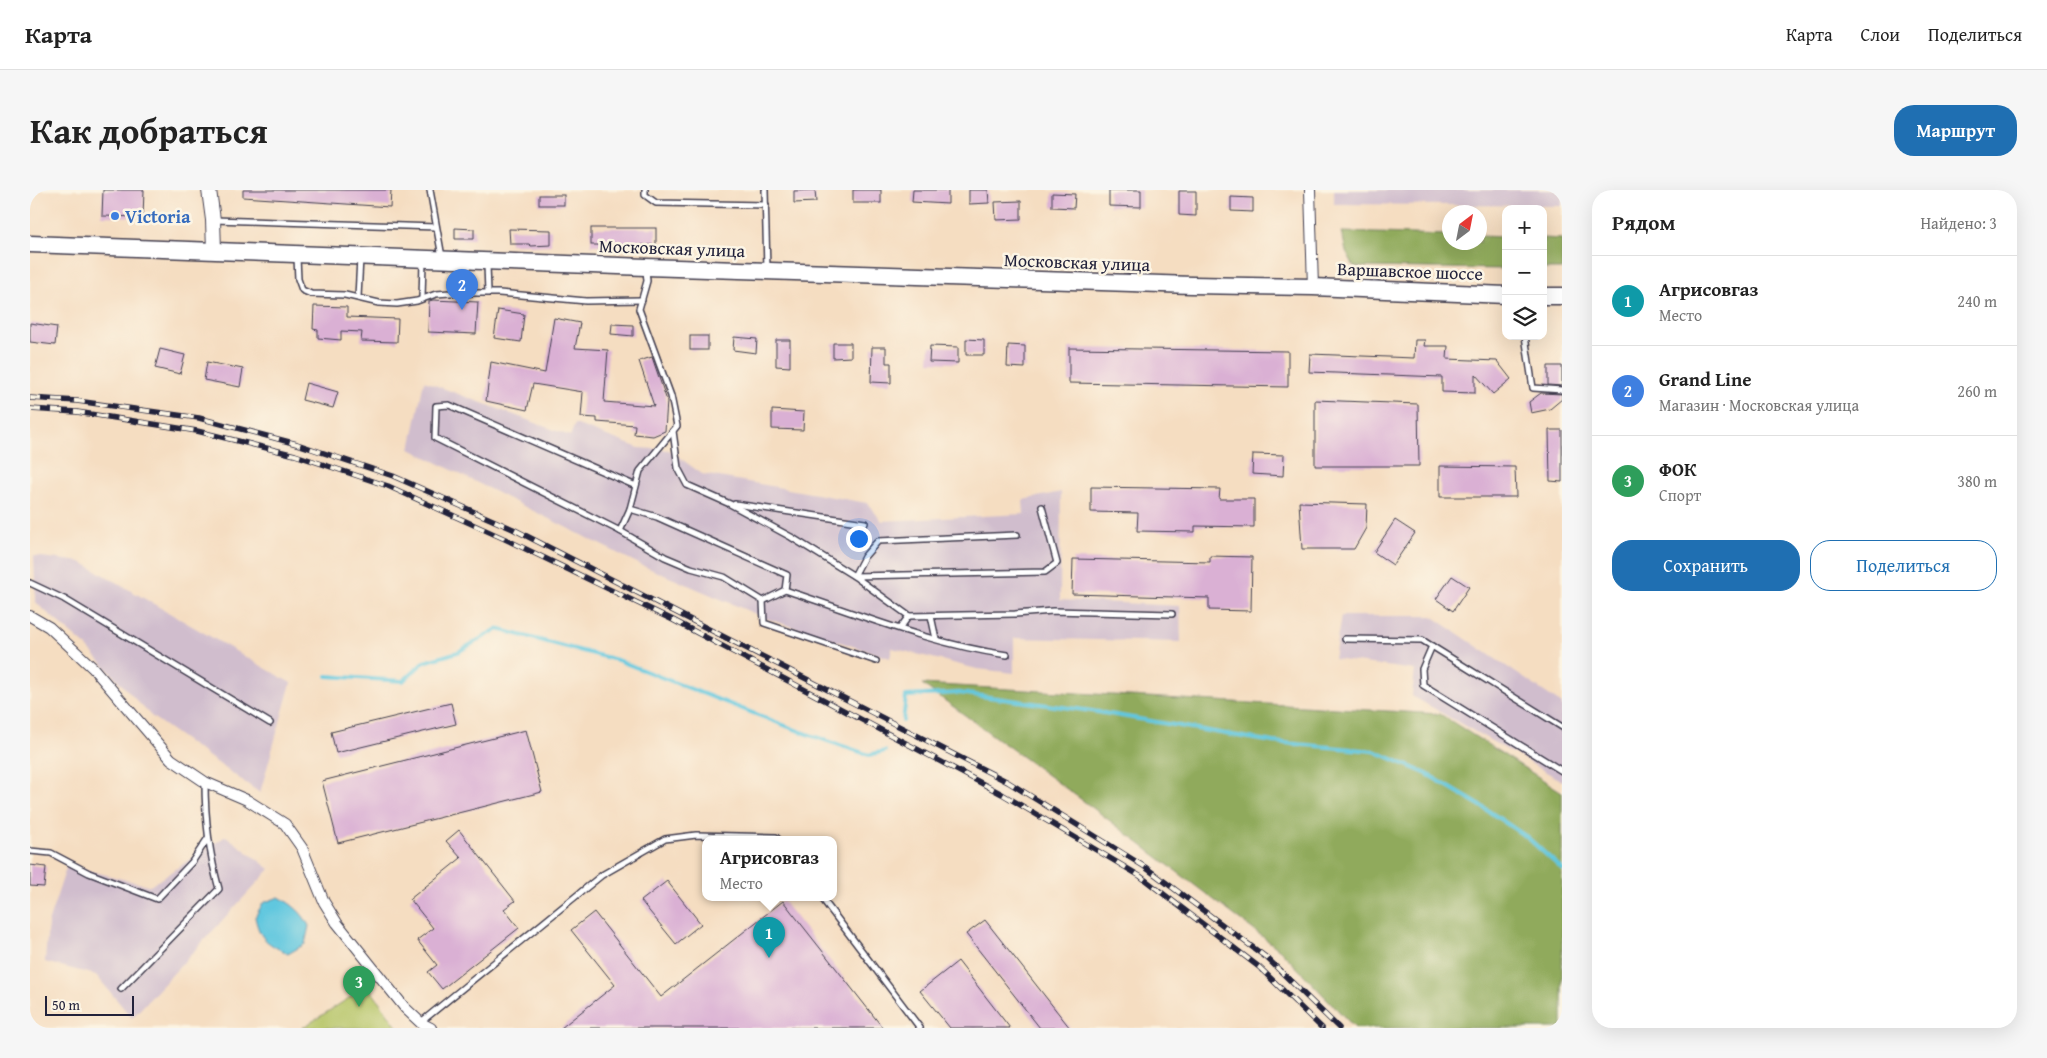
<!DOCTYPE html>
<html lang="ru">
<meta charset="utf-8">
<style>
:root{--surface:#fff;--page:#f6f6f6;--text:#222;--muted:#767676;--line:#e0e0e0;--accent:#1f6fb2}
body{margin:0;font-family:"Gentium Book Plus",serif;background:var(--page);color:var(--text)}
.controls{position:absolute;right:15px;top:15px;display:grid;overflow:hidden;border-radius:10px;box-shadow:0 5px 20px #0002}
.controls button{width:45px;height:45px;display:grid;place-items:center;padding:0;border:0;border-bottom:1px solid var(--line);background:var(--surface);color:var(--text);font:25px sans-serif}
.compass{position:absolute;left:1412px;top:15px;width:45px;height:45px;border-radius:50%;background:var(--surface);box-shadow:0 5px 20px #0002;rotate:32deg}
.scale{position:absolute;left:15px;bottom:12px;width:89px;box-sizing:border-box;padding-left:5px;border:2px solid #22223b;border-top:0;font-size:14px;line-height:18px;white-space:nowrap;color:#22223b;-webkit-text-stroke:4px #fcf5e5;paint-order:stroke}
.you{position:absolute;left:828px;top:348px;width:18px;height:18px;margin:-12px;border:4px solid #fff;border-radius:50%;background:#1a73e8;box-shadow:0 0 0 8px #1a73e833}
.badge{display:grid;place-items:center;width:32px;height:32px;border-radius:50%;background:var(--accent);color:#fff;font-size:16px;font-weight:700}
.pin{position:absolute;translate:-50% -41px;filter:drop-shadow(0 1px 2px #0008)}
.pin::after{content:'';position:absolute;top:26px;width:18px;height:15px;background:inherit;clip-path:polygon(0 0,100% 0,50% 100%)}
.popup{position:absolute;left:672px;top:646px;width:135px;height:65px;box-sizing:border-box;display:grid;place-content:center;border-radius:10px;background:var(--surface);filter:drop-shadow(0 1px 4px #0005);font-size:16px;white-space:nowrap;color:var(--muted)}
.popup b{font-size:19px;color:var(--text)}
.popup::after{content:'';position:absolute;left:50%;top:100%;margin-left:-10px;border:10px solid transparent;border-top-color:var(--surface)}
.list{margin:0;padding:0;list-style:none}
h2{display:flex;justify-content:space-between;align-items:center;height:65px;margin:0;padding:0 20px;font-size:21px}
h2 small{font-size:16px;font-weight:400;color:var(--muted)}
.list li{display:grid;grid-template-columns:32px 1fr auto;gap:15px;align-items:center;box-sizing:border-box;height:90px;padding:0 20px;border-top:1px solid var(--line)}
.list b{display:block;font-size:19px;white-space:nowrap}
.list p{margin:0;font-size:16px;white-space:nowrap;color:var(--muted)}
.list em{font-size:16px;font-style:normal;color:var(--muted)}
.actions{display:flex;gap:10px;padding:15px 20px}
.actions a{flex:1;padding:11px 0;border:1px solid var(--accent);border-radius:20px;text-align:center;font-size:18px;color:var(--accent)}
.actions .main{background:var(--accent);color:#fff}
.icon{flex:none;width:28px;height:28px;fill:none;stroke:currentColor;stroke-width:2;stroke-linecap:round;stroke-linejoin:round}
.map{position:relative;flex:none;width:1532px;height:838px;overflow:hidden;border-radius:20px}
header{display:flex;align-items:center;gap:30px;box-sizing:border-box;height:70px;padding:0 25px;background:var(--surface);border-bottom:1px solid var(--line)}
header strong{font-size:24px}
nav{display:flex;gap:28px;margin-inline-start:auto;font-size:18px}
.intro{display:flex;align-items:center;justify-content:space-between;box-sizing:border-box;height:120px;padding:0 30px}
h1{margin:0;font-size:35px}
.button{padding:12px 22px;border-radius:20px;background:var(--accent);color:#fff;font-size:18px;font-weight:700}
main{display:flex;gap:30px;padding:0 30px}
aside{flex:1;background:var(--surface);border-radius:20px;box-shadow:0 5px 20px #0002}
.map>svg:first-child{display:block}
.industrial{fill:#d0bdcd}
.green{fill:#b6c568;stroke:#6c7452}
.forest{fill:#90aa5c;stroke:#59664c}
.water{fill:#61c7df;stroke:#42748d}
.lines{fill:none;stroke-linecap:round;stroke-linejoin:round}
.stream{stroke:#61c7df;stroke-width:4}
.building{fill:#dab0d4}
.lane-casing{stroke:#423e4f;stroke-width:8}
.street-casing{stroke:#423e4f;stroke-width:12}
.secondary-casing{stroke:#423e4f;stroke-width:16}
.primary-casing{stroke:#423e4f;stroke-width:19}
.lane{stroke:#fff;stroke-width:5}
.street{stroke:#fff;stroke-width:10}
.secondary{stroke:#fff;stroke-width:14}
.primary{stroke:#fff;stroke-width:16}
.rail-casing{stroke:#22223b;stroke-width:5.5}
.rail{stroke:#fcf5e5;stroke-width:4;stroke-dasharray:11;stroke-linecap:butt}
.shop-dot{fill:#3f7fe0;stroke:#fcf5e5;stroke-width:2}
.labels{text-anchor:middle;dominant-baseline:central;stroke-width:5;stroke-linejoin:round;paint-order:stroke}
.shop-label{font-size:18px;font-weight:bold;fill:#366cbe;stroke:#fcf5e5;text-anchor:start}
.street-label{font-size:18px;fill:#22223b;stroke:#fcf5e5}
</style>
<header>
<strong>Карта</strong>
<nav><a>Карта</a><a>Слои</a><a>Поделиться</a></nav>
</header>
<div class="intro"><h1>Как добраться</h1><a class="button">Маршрут</a></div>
<main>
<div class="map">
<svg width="1532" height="838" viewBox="0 0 1532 838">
<rect width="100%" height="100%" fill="#fcf5e5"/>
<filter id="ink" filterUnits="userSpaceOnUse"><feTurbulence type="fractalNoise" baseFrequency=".02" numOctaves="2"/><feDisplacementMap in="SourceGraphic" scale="10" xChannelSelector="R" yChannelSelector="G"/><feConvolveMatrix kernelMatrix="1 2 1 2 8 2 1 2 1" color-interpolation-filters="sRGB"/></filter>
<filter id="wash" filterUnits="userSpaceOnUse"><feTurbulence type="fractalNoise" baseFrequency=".0096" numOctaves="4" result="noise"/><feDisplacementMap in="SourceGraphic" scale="20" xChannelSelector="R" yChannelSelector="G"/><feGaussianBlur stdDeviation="1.12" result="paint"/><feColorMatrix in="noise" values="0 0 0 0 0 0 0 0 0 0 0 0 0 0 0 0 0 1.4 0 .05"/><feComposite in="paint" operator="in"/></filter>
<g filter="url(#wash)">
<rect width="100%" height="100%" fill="#f5ddc1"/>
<g class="industrial">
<polygon points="1304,0 1532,0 1532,16 1304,14"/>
<polygon points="394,191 540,246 545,234 609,258 639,260 672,284 837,313 852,331 994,324 993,310 1031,302 1030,410 1150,416 1151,452 984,448 984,483 947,479 862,458 860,468 735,428 611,375 380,259"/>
<polygon points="4,366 51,372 261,493 230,603 121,526 57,457 6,413"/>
<polygon points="1311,426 1402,426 1532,514 1532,591 1382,506 1385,480 1304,469"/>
<polygon points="196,646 240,679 102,828 66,785 15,772 18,733 37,675 120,696"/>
</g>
<polygon class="green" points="338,796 368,838 272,838"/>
<g class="forest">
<polygon points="1312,42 1419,45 1420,52 1450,52 1450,46 1476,47 1476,79 1324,77 1316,62"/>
<polygon points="1513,48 1532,49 1532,79 1513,79"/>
<polygon points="892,494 1410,524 1532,602 1532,838 1325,838 1250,760 1063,618"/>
</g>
<path class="water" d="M249,707C262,714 273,723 279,736L275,754L258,764C238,753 230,751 225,727L233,713Z"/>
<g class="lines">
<g class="stream">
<polyline points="297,486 373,491 394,472 428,462 467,439 587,470 774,543 839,565 855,561"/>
<polyline points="873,531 876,506 929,503 1062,521 1243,552 1344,561 1397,584 1451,616 1498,648 1532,679"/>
</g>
</g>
<g id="blocks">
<g class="building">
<polygon points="73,0 114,0 113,27 72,26"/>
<polygon points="213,0 361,0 360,17 213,7"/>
<polygon points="785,0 786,12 764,13 764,1"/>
<rect x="823" y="0" width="28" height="13"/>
<polygon points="883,0 918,0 918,14 882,12"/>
<polygon points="939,0 958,0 959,13 939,14"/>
<polygon points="1079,0 1111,0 1111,17 1079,16"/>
<polygon points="1149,1 1166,1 1166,26 1149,25"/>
<polygon points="1022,3 1045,4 1044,18 1022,17"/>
<rect x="509" y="5" width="25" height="10"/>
<polygon points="1201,7 1223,8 1223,22 1201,21"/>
<polygon points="991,11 991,29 966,30 965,12"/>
<polygon points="425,38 444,39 444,49 425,49"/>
<rect x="561" y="38" width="65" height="17"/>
<polygon points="479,39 521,40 521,55 501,56 499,54 480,54"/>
<polygon points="403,110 448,112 446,144 398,142 399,111"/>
<polygon points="284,116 317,117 317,127 368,129 367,152 331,151 332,142 311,141 311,150 288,148 288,140 283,139"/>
<polygon points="468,120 494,124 491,152 464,148"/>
<polygon points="524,128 550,133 545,158 578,160 574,212 624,216 609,171 622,167 637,211 635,241 623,246 604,244 605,235 567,232 567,228 551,227 553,202 503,194 497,220 456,211 461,172 515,183"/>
<polygon points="0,133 27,137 25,155 0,152"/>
<polygon points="582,134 603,135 603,146 581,144"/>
<rect x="660" y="146" width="18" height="14"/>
<polygon points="704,147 727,149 726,163 703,160"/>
<polygon points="936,149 954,150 954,165 936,165"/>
<polygon points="746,150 760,150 760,177 746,176"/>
<polygon points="1385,150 1395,150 1394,156 1418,156 1417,169 1467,171 1481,189 1463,204 1445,184 1445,203 1412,202 1412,187 1279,182 1280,164 1384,168"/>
<polygon points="803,153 821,153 821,167 803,168"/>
<polygon points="978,155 995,156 995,178 977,177"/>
<polygon points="900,156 928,157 928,173 899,172"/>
<polygon points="842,157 856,157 856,173 861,173 861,193 841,192"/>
<polygon points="1039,158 1258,161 1258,197 1039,193"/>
<polygon points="130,159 155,165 150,184 125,178"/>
<polygon points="177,172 213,179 210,197 174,190"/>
<polygon points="1518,176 1532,176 1532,196 1518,195"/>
<polygon points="276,193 308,202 303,218 272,210"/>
<polygon points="1511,203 1532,204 1532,209 1520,219 1501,223 1499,212"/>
<polygon points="1285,210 1388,214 1389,276 1285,276"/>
<polygon points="742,220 774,222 773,240 742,239"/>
<polygon points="1519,240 1532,240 1532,292 1520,291"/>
<polygon points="1223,264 1254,265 1253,286 1222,284"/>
<polygon points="1410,276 1485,277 1486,307 1410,307"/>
<polygon points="1061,297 1190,299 1189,309 1224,309 1224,337 1165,336 1165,342 1107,341 1108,323 1061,322"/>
<polygon points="1269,312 1337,314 1336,338 1324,359 1272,359"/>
<polygon points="1365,330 1385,343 1363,375 1344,362"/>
<polygon points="1180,366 1222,367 1221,421 1179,420 1179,408 1042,404 1043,369 1180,372"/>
<polygon points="1422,386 1439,397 1423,421 1406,409"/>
<polygon points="421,513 426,534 306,563 301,542"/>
<polygon points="496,540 512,602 308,653 292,591"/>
<polygon points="429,640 485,711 474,719 489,738 412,799 398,782 407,775 387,750 403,738 380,709 431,668 416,651"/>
<polygon points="0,675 16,677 14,697 0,696"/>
<polygon points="637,691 671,734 646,754 611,711"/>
<polygon points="753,711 853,838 531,838 585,795 541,740 564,722 631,807"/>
<polygon points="955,730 1040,838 1010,838 936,744"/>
<polygon points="928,771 980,838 920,838 890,801"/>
</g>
</g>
</g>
<g filter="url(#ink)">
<use href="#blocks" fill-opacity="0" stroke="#423e4f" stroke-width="1"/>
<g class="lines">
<g class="lane-casing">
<g id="lane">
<polyline points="400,0 412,67"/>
<polyline points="615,0 615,5 626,13 736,15"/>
<polyline points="735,0 737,79"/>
<polyline points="184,30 406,37"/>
<polyline points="267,68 268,89 272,100 281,104 315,105 349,113 367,114 387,111 406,104 420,103 469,103 556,111 612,110"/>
<polyline points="457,75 458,102"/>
<polyline points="328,107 330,68"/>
<polyline points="392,108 393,72"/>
<polyline points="1495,146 1503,198 1532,200"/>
<polyline points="643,241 648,278 657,295 700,314 761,347 824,386 879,426 985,424 1023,421 1142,424"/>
<polyline points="606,296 419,215 406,216 405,248 590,341 600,319 610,281 647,236 641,206 609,119 617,91 616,80"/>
<polyline points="705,314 835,333"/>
<polyline points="590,341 635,367 661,378 694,387 733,411 755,400 757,385 627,327 600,319"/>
<polyline points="987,345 848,351 834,367 824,386 1015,382 1027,373 1012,317"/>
<polyline points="0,393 34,409 240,533"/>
<path d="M755,400C828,424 901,454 977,465"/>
<polyline points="733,411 734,433 846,471"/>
<polyline points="901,426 906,449"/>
<polyline points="870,438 879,426"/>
<polyline points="1315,449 1392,450 1532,537"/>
<polyline points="1402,456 1392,479 1393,495 1532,581"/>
<polyline points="0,661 21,663 59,683 127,709 162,672 178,648"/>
<polyline points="791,707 890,838"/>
<path d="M91,799L189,699C179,663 175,630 175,592"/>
<polyline points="391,832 572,685 635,649 666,645 746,647 748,649"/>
</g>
</g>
<g class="street-casing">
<g id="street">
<polyline points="1280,0 1283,97"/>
<polyline points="0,426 19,437 63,478 141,569 175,592 217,610 255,634 272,658 294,712 307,733 375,818 391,833 401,838"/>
</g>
</g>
<g class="secondary-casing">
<polyline id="secondary" points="179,0 183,30 184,60"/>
</g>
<g class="primary-casing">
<g id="primary">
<polyline points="0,54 616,77 1162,95 1283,97 1476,105"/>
<polyline points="1513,106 1532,106"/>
</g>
</g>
<use href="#lane" class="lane"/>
<use href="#street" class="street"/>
<use href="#secondary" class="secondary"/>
<use href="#primary" class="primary"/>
<g class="rail-casing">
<g id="rail">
<polyline points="0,208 47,211 169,228 267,254 363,286 483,339 978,592 1115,677 1237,768 1309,838"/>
<polyline points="0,219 47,222 167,241 265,265 358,296 475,349 643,430 972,604 1110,686 1229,777 1292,838"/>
</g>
</g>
<use href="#rail" class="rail"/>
</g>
</g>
<circle class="shop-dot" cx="85" cy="26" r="5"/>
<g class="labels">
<g class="shop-label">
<text x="95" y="26">Victoria</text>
</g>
<g class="street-label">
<text transform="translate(642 58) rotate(2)">Московская улица</text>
<text transform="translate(1047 72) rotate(2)">Московская улица</text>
<text transform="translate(1380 81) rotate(2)">Варшавское шоссе</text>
</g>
</g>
</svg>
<div class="controls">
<button>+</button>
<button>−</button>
<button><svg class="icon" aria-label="layers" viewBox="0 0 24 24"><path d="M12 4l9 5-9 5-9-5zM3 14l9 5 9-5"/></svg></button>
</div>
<svg class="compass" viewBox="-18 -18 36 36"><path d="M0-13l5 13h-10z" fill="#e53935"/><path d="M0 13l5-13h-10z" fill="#767676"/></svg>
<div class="scale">50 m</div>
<div class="you"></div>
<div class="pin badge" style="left:739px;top:768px;background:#0f9aa8">1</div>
<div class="popup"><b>Агрисовгаз</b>Место</div>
<div class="pin badge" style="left:432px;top:120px;background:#3f7fe0">2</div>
<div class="pin badge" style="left:329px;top:817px;background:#2e9e5b">3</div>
</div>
<aside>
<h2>Рядом<small>Найдено: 3</small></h2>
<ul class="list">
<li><span class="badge" style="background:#0f9aa8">1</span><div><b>Агрисовгаз</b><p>Место</p></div><em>240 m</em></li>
<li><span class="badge" style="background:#3f7fe0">2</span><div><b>Grand Line</b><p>Магазин · Московская улица</p></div><em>260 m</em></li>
<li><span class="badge" style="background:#2e9e5b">3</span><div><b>ФОК</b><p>Спорт</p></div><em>380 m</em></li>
</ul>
<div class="actions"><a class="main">Сохранить</a><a>Поделиться</a></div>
</aside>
</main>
